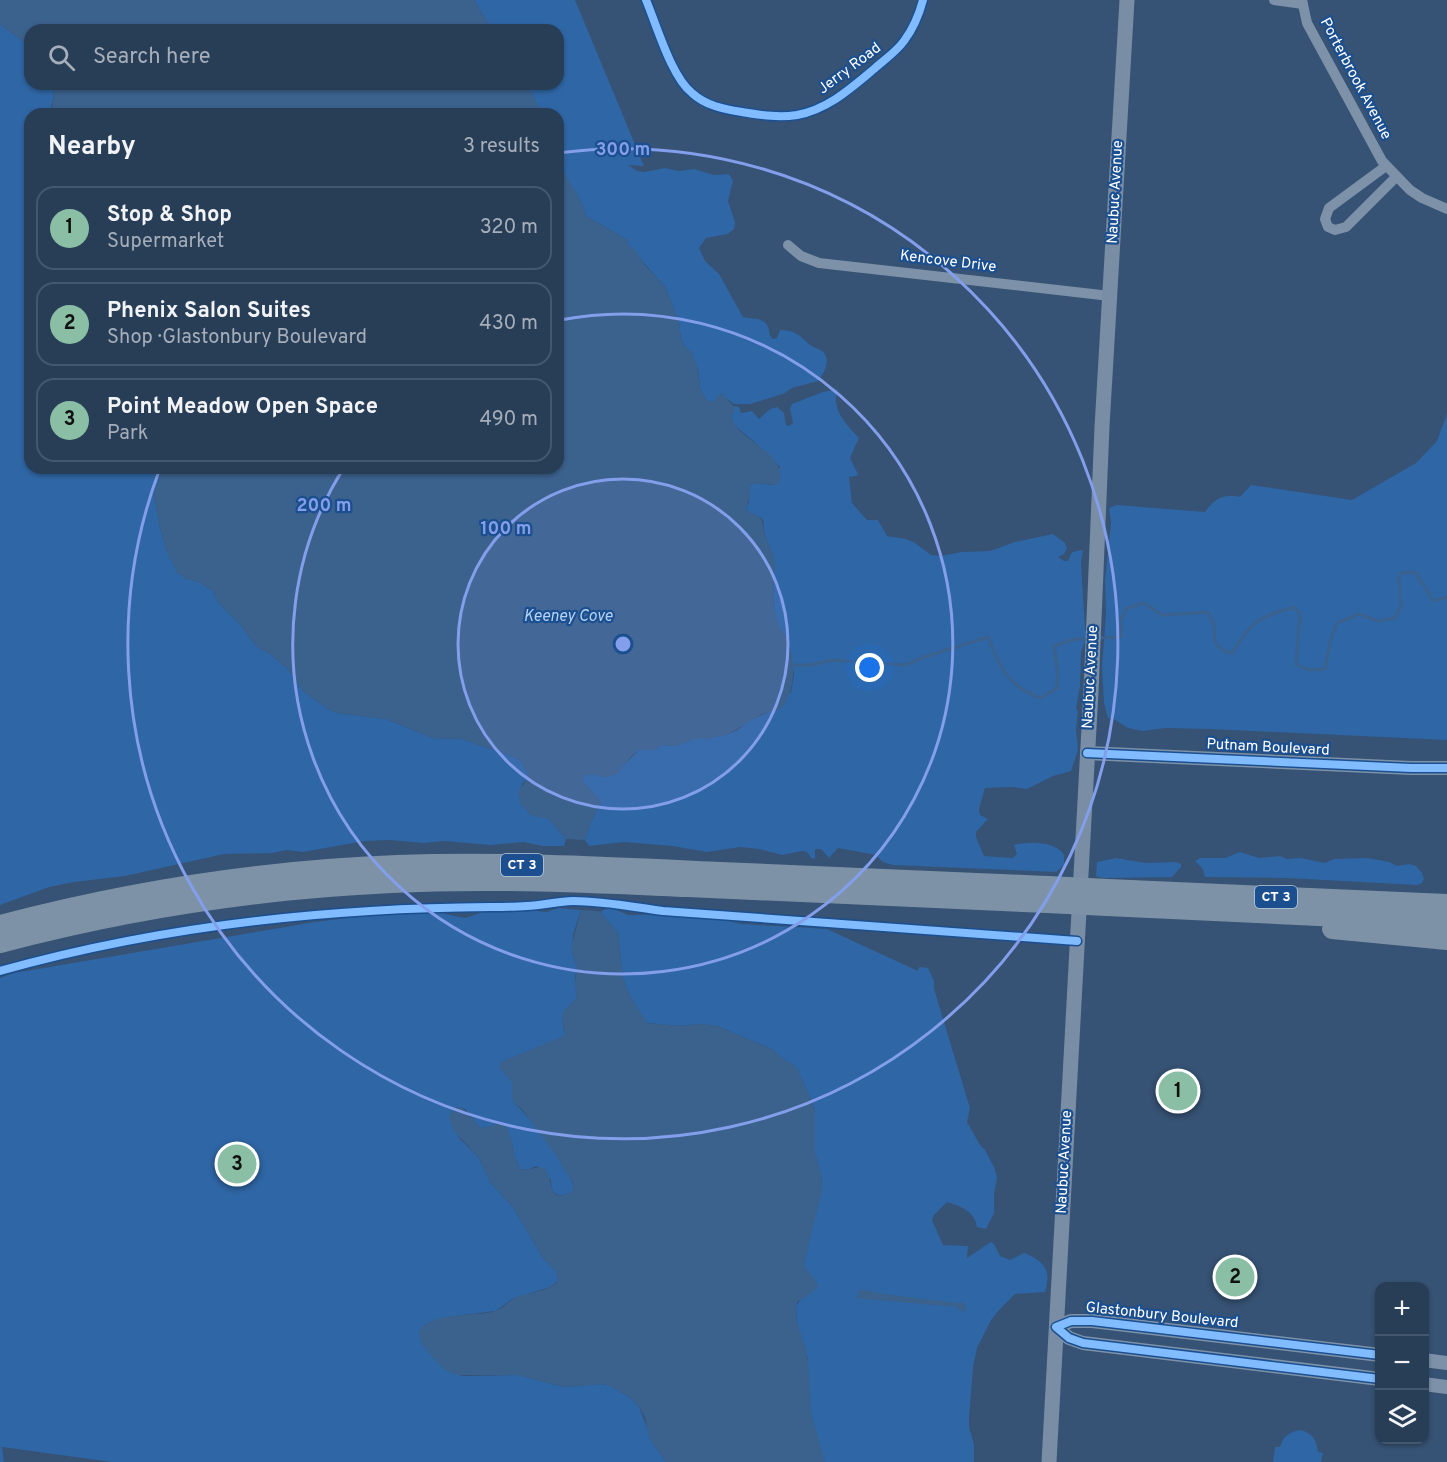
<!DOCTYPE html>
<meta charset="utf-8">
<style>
:root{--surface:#283e57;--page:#344961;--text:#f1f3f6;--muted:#a5aeba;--line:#44576d;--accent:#8abfa5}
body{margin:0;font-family:Overpass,sans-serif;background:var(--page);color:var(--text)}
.controls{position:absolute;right:18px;bottom:18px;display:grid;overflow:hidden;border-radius:12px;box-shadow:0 2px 4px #0004}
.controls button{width:54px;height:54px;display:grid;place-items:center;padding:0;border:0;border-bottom:2px solid var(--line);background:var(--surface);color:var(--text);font:30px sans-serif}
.you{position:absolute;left:870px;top:668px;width:21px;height:21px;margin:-15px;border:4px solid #fff;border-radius:50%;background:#1a73e8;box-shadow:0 0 0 9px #1a73e833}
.badge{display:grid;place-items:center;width:39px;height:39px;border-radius:50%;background:var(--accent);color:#111;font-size:20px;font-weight:700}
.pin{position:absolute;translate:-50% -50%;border:3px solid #fff;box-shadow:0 2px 6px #0006}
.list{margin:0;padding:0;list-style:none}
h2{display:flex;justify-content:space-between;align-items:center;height:78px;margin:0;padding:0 24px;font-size:26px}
h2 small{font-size:20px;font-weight:400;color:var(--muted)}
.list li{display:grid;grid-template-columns:39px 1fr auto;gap:18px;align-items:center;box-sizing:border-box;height:84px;margin:0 12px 12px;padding:0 12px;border:2px solid var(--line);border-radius:18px}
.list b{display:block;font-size:22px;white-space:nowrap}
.list p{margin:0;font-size:20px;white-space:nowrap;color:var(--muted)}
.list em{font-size:20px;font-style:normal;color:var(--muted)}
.icon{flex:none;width:33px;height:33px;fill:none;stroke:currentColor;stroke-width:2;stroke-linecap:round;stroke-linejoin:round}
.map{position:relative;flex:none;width:1447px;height:1462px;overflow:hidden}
.search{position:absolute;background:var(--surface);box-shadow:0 2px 4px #0004;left:24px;top:24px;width:540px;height:66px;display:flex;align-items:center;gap:15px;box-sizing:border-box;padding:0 21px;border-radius:18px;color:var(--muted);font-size:22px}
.panel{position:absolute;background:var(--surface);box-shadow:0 2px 4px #0004;left:24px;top:108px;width:540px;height:366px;border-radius:18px}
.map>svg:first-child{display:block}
.green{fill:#2f66a5}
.water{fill:#3b618d}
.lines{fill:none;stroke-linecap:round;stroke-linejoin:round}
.stream{stroke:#3b618d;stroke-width:3}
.minor{stroke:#7d92a8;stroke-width:10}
.tertiary{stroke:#7d92a8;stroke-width:14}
.secondary{stroke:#798da4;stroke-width:15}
.motorway{stroke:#7e92a7;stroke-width:20}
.motorway-bridge{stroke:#7e92a7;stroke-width:20}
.cycleway-casing{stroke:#1b4f8f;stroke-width:11}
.cycleway{stroke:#80bcff;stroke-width:8}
.ring{fill:none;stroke:#839eea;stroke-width:3}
.labels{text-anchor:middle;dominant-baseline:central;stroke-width:4.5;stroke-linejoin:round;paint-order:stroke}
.shield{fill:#1b4f8f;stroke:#bbcadd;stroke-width:1.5}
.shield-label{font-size:14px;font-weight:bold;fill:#fff}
.street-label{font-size:15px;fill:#fff;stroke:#1b4f8f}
.water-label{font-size:16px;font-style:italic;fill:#b5d3f5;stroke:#1b4f8f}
.centre{fill:#839eea;stroke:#1b4f8f;stroke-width:3}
.ring-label{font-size:18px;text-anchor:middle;font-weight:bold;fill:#839eea;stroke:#1b4f8f;stroke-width:4.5;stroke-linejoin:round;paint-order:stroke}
</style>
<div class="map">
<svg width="1447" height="1462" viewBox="0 0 1447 1462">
<rect width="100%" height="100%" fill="#365274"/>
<g class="green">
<path d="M474,0H575L644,166L628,165L637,171L644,172L665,168L679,171L694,169L714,175L729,174L733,181L728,201L735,222L734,229L728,234L706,238L699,248L705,261L719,274L743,317C751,319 762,317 767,325C771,331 767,334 773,339L777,338L780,330C795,330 799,335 809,344C813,348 818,348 822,351C832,359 824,374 818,381L792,388L783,394L750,404H734L721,394L713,402L706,400L700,388L698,369L691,352L684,346L681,339L679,324L666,288L628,245L627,240L586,216C581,195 568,185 560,166C554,151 558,130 558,114H542L527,84H558V30H492Z"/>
<path d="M0,24L30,47V84H54C54,95 53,104 49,114H30V468H159V479L154,494L159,524L167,552L177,572L186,579L197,581L212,590L218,602L240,624L257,647L270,654L288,669L303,691L328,709L337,713L386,719L433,738L462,739L509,755L520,760L528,773V778L522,784L520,802L529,813L549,819L566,839L564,846H542L524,842L490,845L444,841L424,843L389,840L364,841L303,852L287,850L272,853L224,854L125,876L74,882L49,887L0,905Z"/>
<path d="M838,389C830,408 846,424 859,438L850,458L858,474L856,476L849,477L852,503L867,520H878L887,536L906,539L915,543L931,555L941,556L962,552L990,551L1015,542L1053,534L1065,543L1067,548L1064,554L1058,557L1064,561H1068L1072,552L1083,550L1081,562L1085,630L1088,633L1081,652L1080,686L1076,709L1078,711L1076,729L1078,750L1071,771L1053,776L1027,789L1012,787L985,788L979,809L980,815L988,819L976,832V837L984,856L1013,858L1017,854L1014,845C1029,841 1056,841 1064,855V865L1056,872L893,865L883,862L876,855L838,848L829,858L821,849H815V859L811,858L807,852L802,851L782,855L759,849L740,847L707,852L672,846L624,842L589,846L585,840L591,822L601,802L582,780L583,776L589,774L606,777L625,764L639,750H655L662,745L677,746L693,739H707L728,734L738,730L748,721L767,713L791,692L794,674L787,637C769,622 774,587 774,567C774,555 766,543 764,531C763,527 765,521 761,518C758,515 752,514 748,512L746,507L749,502L750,485L758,483L773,485L780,467L766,452L733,424L731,415L734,413L733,406L739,407L741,413L752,411L759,419L770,409L777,407L784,413L786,425L789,426L793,423L790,409L792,404L823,392Z"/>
<path d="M1447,414V740L1210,729L1165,728L1143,731L1128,728L1112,718H1108L1104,703L1102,666L1106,614L1105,580L1111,523L1109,508L1117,505L1205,512C1214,499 1224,493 1240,497L1251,485L1352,500L1416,463L1437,441Z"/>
<polygon points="1240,852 1259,858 1280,856 1287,859 1301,858 1325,863 1334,859 1368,858 1389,862 1397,866 1409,864 1416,866 1422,873 1424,879 1422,883 1417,885 1286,878 1205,877 1203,869 1195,861 1200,858 1225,858"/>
<polygon points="1116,858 1145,863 1176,862 1181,864 1181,867 1172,877 1103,878 1096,876 1097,862"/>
<path d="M487,907L511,911L527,910L547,912L558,908L581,910L573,935L572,952L577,968L575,976L577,998C563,1012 560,1012 565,1034L563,1037L501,1062L512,1082L514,1103C529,1115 569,1169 574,1187L572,1192C559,1198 551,1196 551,1180L537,1166L527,1170L520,1169L514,1155L512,1142L499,1123L492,1127L480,1128L465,1109L456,1107L459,1138L479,1158L490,1182L513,1207L543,1258L556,1271L558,1281L550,1287L512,1299L496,1311L447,1317L424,1325L422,1344L445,1369L462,1376L518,1375L564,1387L600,1384L609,1385L631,1398L639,1407L653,1443L666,1462H112L2,1447L4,1462H0V978L14,973L315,922L379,914L431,911L465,918L478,914Z"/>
<path d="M609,907L628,915L676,914L714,918L742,924L827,929L918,971L919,967L928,968L934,981V989L970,1108L967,1122L980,1145L985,1150L995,1169L997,1178L994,1194V1213L986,1229L977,1227C975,1211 960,1206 947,1202L934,1215L932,1220L943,1245L968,1246L967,1258L991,1242L994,1244L1000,1256L1010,1260L1024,1253L1027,1254C1046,1263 1051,1271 1045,1292L1015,1294L1000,1309L991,1320L977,1348L973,1367L969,1418V1427L974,1444V1462H796L808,1359L797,1323L796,1306L802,1298L804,1263L822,1181L815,1152V1110L798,1070L780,1057L772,1049L717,1026L700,1024L678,1026L648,1023L644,1021L630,996L623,979L618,933L600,912Z"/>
<path d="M1301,1430C1313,1434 1317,1440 1318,1452L1323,1453L1321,1462H1273L1275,1447H1280C1283,1436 1289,1432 1301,1430Z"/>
</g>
<g class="water">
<polygon points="0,0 474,0 492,30 30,30 30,47 0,24"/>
<polygon points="54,84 527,84 542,114 49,114 53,105"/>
<path d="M558,158C564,179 581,194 586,216L627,240L628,245L636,251L644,264L666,288L679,324L681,339L684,346L691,352L697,365L700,388L706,400L713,402L719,395L723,394L734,407V413L731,415C736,441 781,448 781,479L777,485L758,483L750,485V497L746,507L748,512C766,517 761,521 765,536C767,543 772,550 774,557C777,567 773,580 773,589C772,604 776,628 787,637C795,662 797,688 781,709L762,714L728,734L707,739H693L677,746L662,745L655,750H639L631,756L619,772L614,775L606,777L589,774L584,776L582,780L601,802L591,822L585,840L566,839L549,819L532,816L529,813L520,803L518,792L528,778V773L520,760L509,755L462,739L433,738L386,719L337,713L328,709L303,691L288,669L270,654L257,647L240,624L218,602L212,590L197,581L186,579L177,572L167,552L159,524L154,494L159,479V468H558Z"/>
<path d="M581,910L599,911L618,933L623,979L630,996L647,1023L678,1026L700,1024L717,1026L772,1049L780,1057L794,1065L798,1070L815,1110V1152L821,1174L822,1190L804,1263C806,1273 816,1277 818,1286L813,1292L797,1302L796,1312L797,1323L806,1348L808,1362L811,1413L825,1462H666L649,1437L645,1417L639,1407L631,1398L614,1388L604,1384L564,1387L518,1375H455L444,1369L433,1358L422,1344L419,1333C426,1311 478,1317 496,1311C504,1308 508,1301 515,1298C528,1292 549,1292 558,1281L556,1271L543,1258L513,1207L490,1182L479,1158L454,1131L449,1117L453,1108L461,1107L470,1115L480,1128C488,1128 497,1122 504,1124C514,1137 512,1154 520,1169C528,1172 536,1165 544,1168C555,1179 545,1205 572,1192L573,1183L555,1154L522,1109L514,1103L512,1096V1082L499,1067L503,1061L562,1037L565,1034C560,1008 561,1015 577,998L575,983L577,968L571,948Z"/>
<polygon points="859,1289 884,1294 956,1303 963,1302 967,1309 962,1312 956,1307 853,1298 858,1296"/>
</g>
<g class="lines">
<g class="stream">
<path d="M1097,638L1121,637V619L1127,608L1144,603L1162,615L1208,612L1214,625L1215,643L1224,651L1232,653C1251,622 1258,617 1294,607L1300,615L1296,664L1308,670L1325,669L1330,642L1337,623L1359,614L1378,621L1395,618L1401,606L1399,578L1402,573L1415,572L1434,601L1447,597"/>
<path d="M793,665H810L833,660L905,665L927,656L988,637C999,666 1009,688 1041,698L1057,688L1058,674L1054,646L1075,639H1088"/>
</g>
<g class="minor">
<path d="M646,0C657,26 671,76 692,93C706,106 724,109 742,112C761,115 778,118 797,115C828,109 850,89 874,69C884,60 896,52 904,41C913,29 919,15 923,0"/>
<polyline points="1274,0 1303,4"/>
<polyline points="1302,0 1307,23 1382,161 1410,190 1422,198 1447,209"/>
<polyline points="1386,166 1329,208 1325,219 1328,227 1335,230 1346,227 1396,177"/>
<polyline points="788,245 801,256 819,263 1110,296"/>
</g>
<g class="tertiary">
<polyline points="1087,753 1411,768 1447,768"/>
<polyline points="1380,1355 1092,1321 1071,1321 1056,1327 1069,1338 1083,1343 1380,1379"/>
<polyline points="1424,1360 1447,1363"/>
<polyline points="1424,1384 1447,1387"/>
</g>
<polyline class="secondary" points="1049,1462 1091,691 1102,427 1127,0"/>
<g class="motorway">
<polyline points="1108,889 1447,904"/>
<polyline points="1107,906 1447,922"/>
<path d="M0,925C129,891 263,870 397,865C505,861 613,867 720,872C830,877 939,881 1048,886"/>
<polyline points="1332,929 1447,940"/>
<path d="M0,943C128,909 259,889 392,883C490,878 589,883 688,887C808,893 928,898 1047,903"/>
</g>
<g class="motorway-bridge">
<polyline points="1048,886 1108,889"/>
<polyline points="1047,903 1107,906"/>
</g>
<g class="cycleway-casing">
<g id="cycleway">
<path d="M646,0C657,26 671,76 692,93C706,106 724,109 742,112C761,115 778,118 797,115C828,109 850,89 874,69C884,60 896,52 904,41C913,29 919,15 923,0"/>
<polyline points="1087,753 1411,768 1447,768"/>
<path d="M0,971C160,926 325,908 491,907C503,907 515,907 527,906C542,906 557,901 573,901C603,901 633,907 663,911L1077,941"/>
<polyline points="1380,1355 1092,1321 1071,1321 1056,1327 1069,1338 1083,1343 1380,1379"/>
</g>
</g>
<use href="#cycleway" class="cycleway"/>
</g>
<circle cx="623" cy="644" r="165" fill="#839eea" fill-opacity=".12"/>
<g class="ring">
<circle cx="623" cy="644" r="165"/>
<path d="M560 320A330 330 0 1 1 343 469"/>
<path d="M558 153A495 495 0 1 1 159 471"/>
</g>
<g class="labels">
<g class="shield">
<rect x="501" y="854" width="42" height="22" rx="4.5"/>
<rect x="1255" y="886" width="42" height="22" rx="4.5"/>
</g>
<g class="shield-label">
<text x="522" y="865">CT 3</text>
<text x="1276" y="897">CT 3</text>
</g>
<g class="street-label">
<text transform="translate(850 69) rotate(-37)">Jerry Road</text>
<text transform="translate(1355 79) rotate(62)">Porterbrook Avenue</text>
<text transform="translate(1116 192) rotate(-87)">Naubuc Avenue</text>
<text transform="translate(948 262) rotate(7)">Kencove Drive</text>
<text transform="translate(1091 677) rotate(-87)">Naubuc Avenue</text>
<text transform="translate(1268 748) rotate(3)">Putnam Boulevard</text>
<text transform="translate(1065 1162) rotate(-87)">Naubuc Avenue</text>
<text transform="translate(1162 1316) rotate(6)">Glastonbury Boulevard</text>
</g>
<g class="water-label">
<text x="568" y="617">Keeney Cove</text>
</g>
</g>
<circle cx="623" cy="644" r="9" class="centre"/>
<g class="ring-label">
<text x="623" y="155">300 m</text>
<text x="324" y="511">200 m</text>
<text x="506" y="534">100 m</text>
</g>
</svg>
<div class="controls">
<button>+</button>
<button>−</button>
<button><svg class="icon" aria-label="layers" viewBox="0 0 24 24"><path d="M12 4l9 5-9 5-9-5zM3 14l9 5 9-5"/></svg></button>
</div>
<div class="you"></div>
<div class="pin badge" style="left:1178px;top:1091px">1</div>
<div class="pin badge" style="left:1235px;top:1277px">2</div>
<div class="pin badge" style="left:237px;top:1164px">3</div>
<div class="search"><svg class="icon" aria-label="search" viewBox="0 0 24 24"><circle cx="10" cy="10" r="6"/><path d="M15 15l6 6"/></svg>Search here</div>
<section class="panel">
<h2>Nearby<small>3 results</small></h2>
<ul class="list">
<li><span class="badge">1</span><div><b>Stop &amp; Shop</b><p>Supermarket</p></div><em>320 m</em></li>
<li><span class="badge">2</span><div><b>Phenix Salon Suites</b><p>Shop · Glastonbury Boulevard</p></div><em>430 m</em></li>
<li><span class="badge">3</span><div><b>Point Meadow Open Space</b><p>Park</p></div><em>490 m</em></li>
</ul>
</section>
</div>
